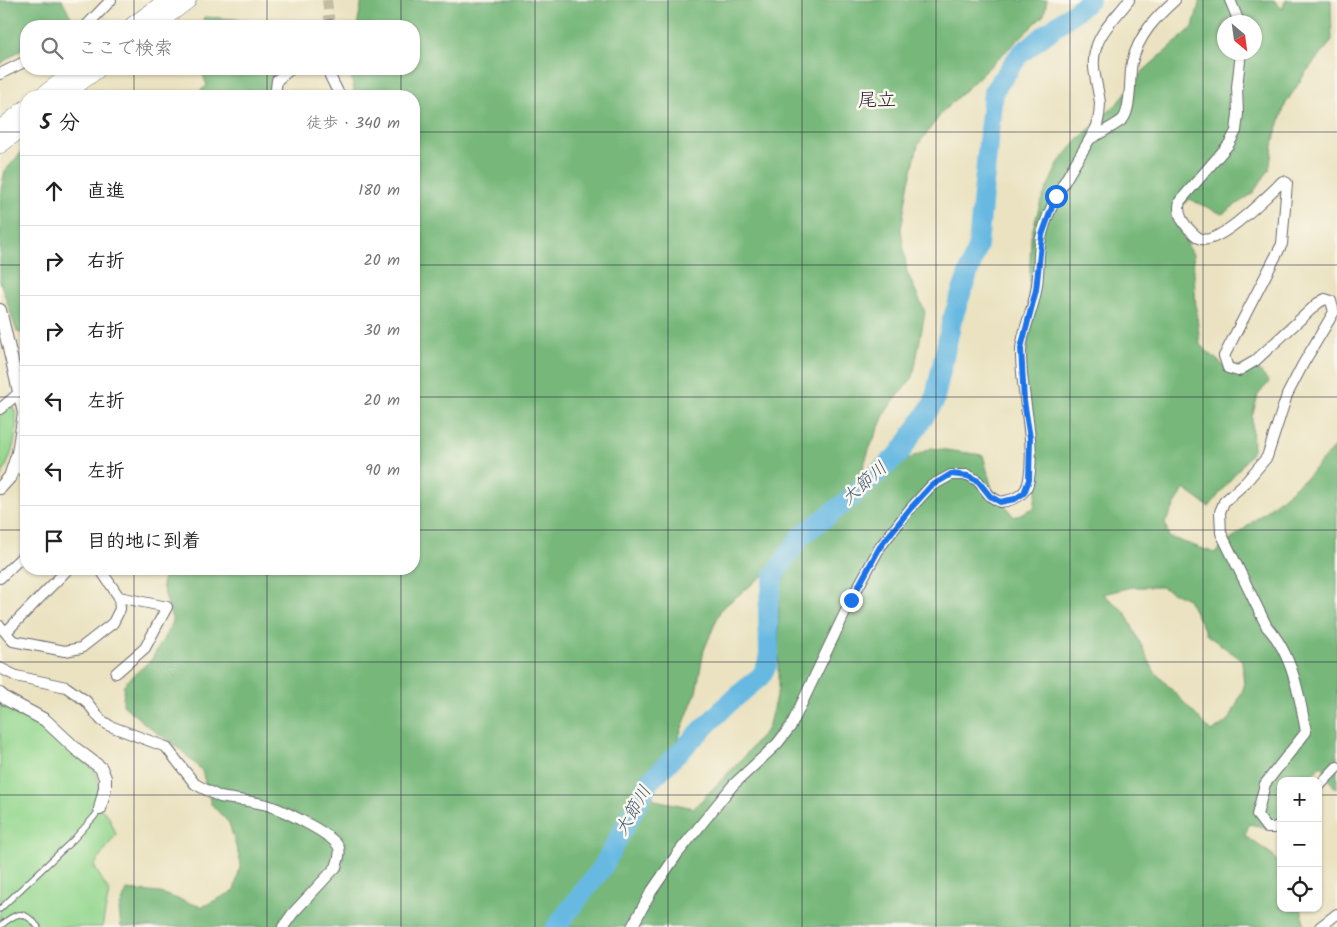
<!DOCTYPE html>
<html lang="ja">
<meta charset="utf-8">
<style>
:root{--surface:#fff;--page:#f6f6f6;--text:#222;--muted:#767676;--line:#e0e0e0}
body{margin:0;font-family:Kalam,"Klee One",sans-serif;background:var(--page);color:var(--text)}
.controls{position:absolute;right:15px;bottom:15px;display:grid;overflow:hidden;border-radius:10px;box-shadow:0 1px 4px #0004}
.controls button{width:45px;height:45px;display:grid;place-items:center;padding:0;border:0;border-bottom:1px solid var(--line);background:var(--surface);color:var(--text);font:25px sans-serif}
.compass{position:absolute;left:1217px;top:15px;width:45px;height:45px;border-radius:50%;background:var(--surface);box-shadow:0 1px 4px #0004;rotate:151deg}
.stop{position:absolute;width:15px;height:15px;margin:-11px;border:4px solid #1a73e8;border-radius:50%;background:#fff}
.stop.end{background:#1a73e8;border-color:#fff;box-shadow:0 1px 5px #0008}
.list{margin:0;padding:0;list-style:none}
h2{display:flex;justify-content:space-between;align-items:center;height:65px;margin:0;padding:0 20px;font-size:21px}
h2 small{font-size:16px;font-weight:400;color:var(--muted)}
.list li{display:grid;grid-template-columns:32px 1fr auto;gap:15px;align-items:center;box-sizing:border-box;height:70px;padding:0 20px;border-top:1px solid var(--line)}
.list b{display:block;font-size:19px;white-space:nowrap}
.list em{font-size:16px;font-style:normal;color:var(--muted)}
.icon{flex:none;width:28px;height:28px;fill:none;stroke:currentColor;stroke-width:2;stroke-linecap:round;stroke-linejoin:round}
.map{position:relative;flex:none;width:1337px;height:927px;overflow:hidden}
.search{position:absolute;background:var(--surface);box-shadow:0 1px 4px #0004;left:20px;top:20px;width:400px;height:55px;display:flex;align-items:center;gap:12px;box-sizing:border-box;padding:0 18px;border-radius:20px;color:var(--muted);font-size:19px}
.panel{position:absolute;background:var(--surface);box-shadow:0 1px 4px #0004;left:20px;top:90px;width:400px;height:485px;border-radius:20px}
.map>svg:first-child{display:block}
.green{fill:#94d78f;stroke:#5b7c65}
.forest{fill:#77b87a;stroke:#4c6d5a;fill-rule:evenodd}
.lines{fill:none;stroke-linecap:round;stroke-linejoin:round}
.river{stroke:#67b9e2;stroke-width:20}
.minor-tunnel{stroke:#c2bca5;stroke-width:10;stroke-dasharray:10 5;stroke-linecap:butt}
.service-casing{stroke:#68656a;stroke-width:7}
.minor-casing{stroke:#68656a;stroke-width:12}
.tertiary-casing{stroke:#68656a;stroke-width:14}
.motorway-casing{stroke:#68656a;stroke-width:19}
.service{stroke:#fff;stroke-width:5}
.minor{stroke:#fff;stroke-width:10}
.tertiary{stroke:#fff;stroke-width:12}
.motorway{stroke:#fff;stroke-width:18}
.route{stroke:#1a73e8;stroke-width:6}
.grid{fill:none;stroke:#22223b;stroke-width:1;stroke-opacity:0.55}
.labels{text-anchor:middle;dominant-baseline:central;stroke-width:5;stroke-linejoin:round;paint-order:stroke}
.water-label{font-size:18px;font-style:italic;fill:#3a5775;stroke:#fbf7ec}
.quarter-label{font-size:19px;fill:#22223b;stroke:#fbf7ec}
</style>
<div class="map">
<svg width="1337" height="927" viewBox="0 0 1337 927">
<rect width="100%" height="100%" fill="#fbf7ec"/>
<filter id="ink" filterUnits="userSpaceOnUse"><feTurbulence type="fractalNoise" baseFrequency=".02" numOctaves="2"/><feDisplacementMap in="SourceGraphic" scale="10" xChannelSelector="R" yChannelSelector="G"/><feConvolveMatrix kernelMatrix="1 2 1 2 8 2 1 2 1" color-interpolation-filters="sRGB"/></filter>
<filter id="wash" filterUnits="userSpaceOnUse"><feTurbulence type="fractalNoise" baseFrequency=".0096" numOctaves="4" result="noise"/><feDisplacementMap in="SourceGraphic" scale="20" xChannelSelector="R" yChannelSelector="G"/><feGaussianBlur stdDeviation="1.12" result="paint"/><feColorMatrix in="noise" values="0 0 0 0 0 0 0 0 0 0 0 0 0 0 0 0 0 1.4 0 .05"/><feComposite in="paint" operator="in"/></filter>
<g filter="url(#wash)">
<rect width="100%" height="100%" fill="#eae2c0"/>
<g class="green">
<path d="M8,406L14,408C21,430 11,459 0,478V413Z"/>
<path d="M0,704C10,712 23,715 34,721C47,729 89,761 96,774C101,784 98,794 95,804L108,815L116,834L94,866L109,892L102,927H0Z"/>
</g>
<g class="forest">
<polygon points="0,0 62,0 71,17 57,26 26,26 26,46 0,64"/>
<path d="M362,0H1047L1044,15L944,110L918,145L908,187L901,229L907,272L925,312L913,377L886,411L869,450L858,483L931,448L983,455L992,489L1014,517L1034,508L1037,487L1023,389L1027,355L1031,236L1041,201L1059,162L1080,138L1117,104L1141,73L1193,27L1200,0H1274L1282,9L1286,0H1331L1332,41L1306,72L1286,103L1275,135L1269,170L1252,194L1222,214L1189,199L1172,214L1193,255L1196,309L1200,345L1224,366L1256,367L1269,382L1258,395L1252,417L1253,451L1209,507L1184,489L1165,523L1169,537L1215,553L1307,477L1337,444V789L1334,787L1322,765L1306,781H1281V817L1273,829L1249,824L1245,836L1273,855L1281,869V908H1301L1304,924L1302,927H121L119,909L127,890L160,893L202,907L234,891L241,863L229,823L211,804L202,771L181,750L144,723L123,705L124,684L152,659L173,622L162,585L166,569H414V96H355L350,69H414V26H357ZM1224,22H1254V52H1224ZM795,550L779,590L778,689L768,728L742,759L694,808L655,800L641,776L674,749L696,692L704,650L721,609ZM1132,587H1161L1188,599L1207,635L1242,660L1244,687L1230,719L1212,732L1154,671L1125,612L1103,594Z"/>
<polygon points="204,17 236,19 254,26 201,26"/>
<polygon points="201,69 270,69 277,96 192,96 207,86"/>
<polygon points="26,147 26,334 17,332 0,281 0,194 5,171"/>
</g>
<g class="lines">
<polyline class="river" points="556,927 602,868 649,782 730,702 761,676 767,665 769,654 768,608 774,575 801,536 846,502 900,453 934,402 952,320 978,245 993,92 1020,54 1090,0"/>
</g>
</g>
<g filter="url(#ink)">
<g class="lines">
<polyline class="minor-tunnel" points="327,0 330,25"/>
<g class="service-casing">
<g id="service">
<polyline points="0,909 73,840 94,817 100,809"/>
<path d="M0,926C16,913 23,908 38,927"/>
</g>
</g>
<g class="minor-casing">
<g id="minor">
<polyline points="1230,0 1239,22"/>
<polyline points="86,26 111,0"/>
<polyline points="329,26 330,25"/>
<path d="M1241,52L1237,87L1238,114L1236,131L1229,144L1180,201C1177,212 1181,221 1189,229C1192,232 1196,237 1201,239C1220,245 1269,194 1283,181L1287,183L1282,244L1224,356L1228,368L1238,371L1255,361L1318,303L1325,299L1331,301L1334,312L1303,364L1287,395L1267,457L1246,482L1224,502L1220,512L1221,533L1267,627C1292,653 1300,697 1306,732L1265,784L1257,815L1267,828H1274L1281,824"/>
<polyline points="329,69 330,76 340,96"/>
<polyline points="0,74 26,61"/>
<polyline points="275,96 277,80 291,69"/>
<path d="M1090,139C1098,134 1117,125 1123,119C1132,108 1129,76 1132,62C1139,35 1155,18 1175,0"/>
<polyline points="0,409 20,392 26,390"/>
<polyline points="15,461 26,475"/>
<polyline points="0,578 26,553"/>
<polyline points="0,626 13,641 65,651 81,648 113,623 120,609 119,597 100,569"/>
<polyline points="6,632 68,569"/>
<path d="M0,668L16,676L66,687L86,701L101,720L110,726L166,747L195,784L220,797C236,800 255,801 270,806C284,811 335,835 339,848C341,855 338,861 336,867L293,913L283,927"/>
<polyline points="116,673 145,648 167,607 119,597"/>
<polyline points="1318,787 1337,767"/>
<path d="M632,927L651,892L678,853L733,785L777,744L791,726L851,600L880,547L910,509L931,486L951,475H968L978,481L990,496L1000,502C1015,500 1027,495 1029,479C1036,438 1020,392 1021,350C1022,332 1033,310 1036,291C1040,273 1037,252 1042,234C1052,195 1078,162 1097,126C1099,118 1100,111 1100,103C1098,85 1090,66 1096,48C1101,30 1118,15 1129,0"/>
<polyline points="1320,927 1337,914"/>
</g>
</g>
<g class="tertiary-casing">
<g id="tertiary">
<polyline points="0,310 24,413 18,453 10,477 0,488"/>
<polyline points="0,694 6,699 45,720 76,749 101,768 105,778 105,788 100,809"/>
</g>
</g>
<g class="motorway-casing">
<g id="motorway">
<polyline points="162,19 187,0"/>
<polyline points="133,26 169,0"/>
<polyline points="43,96 68,77"/>
<polyline points="61,96 97,69"/>
<polyline points="4,127 26,109"/>
<polyline points="0,144 26,124"/>
</g>
</g>
<use href="#service" class="service"/>
<use href="#minor" class="minor"/>
<use href="#tertiary" class="tertiary"/>
<use href="#motorway" class="motorway"/>
</g>
</g>
<g class="lines" filter="url(#ink)">
<polyline class="route" points="851,600 880,547 910,509 931,486 943,479 951,474 968,476 978,481 990,496 1000,502 1015,499 1024,493 1029,480 1030,438 1024,401 1021,348 1036,290 1042,235 1056,196"/>
</g>
<path class="grid" d="M134,0V26M267,0V26M401,0V26M535,0V927M668,0V927M802,0V927M936,0V927M1070,0V927M1203,0V927M134,69V96M267,69V96M401,69V96M0,132H26M414,132H1337M0,265H26M414,265H1337M0,397H26M414,397H1337M0,530H26M414,530H1337M134,569V927M267,569V927M401,569V927M0,662H1337M0,795H1281M1318,795H1337"/>
<g class="labels">
<g class="water-label">
<text transform="translate(865 484) rotate(-42)">大節川</text>
<text transform="translate(634 811) rotate(-60)">大節川</text>
</g>
<g class="quarter-label">
<text x="877" y="101">尾立</text>
</g>
</g>
</svg>
<div class="controls">
<button>+</button>
<button>−</button>
<button><svg class="icon" aria-label="locate" viewBox="0 0 24 24"><circle cx="12" cy="12" r="6"/><path d="M12 2v4M12 18v4M2 12h4M18 12h4"/></svg></button>
</div>
<svg class="compass" viewBox="-18 -18 36 36"><path d="M0-13l5 13h-10z" fill="#e53935"/><path d="M0 13l5-13h-10z" fill="#767676"/></svg>
<div class="stop" style="left:1056px;top:196px"></div>
<div class="stop end" style="left:851px;top:600px"></div>
<div class="search"><svg class="icon" aria-label="search" viewBox="0 0 24 24"><circle cx="10" cy="10" r="6"/><path d="M15 15l6 6"/></svg>ここで検索</div>
<section class="panel">
<h2>5 分<small>徒歩 · 340 m</small></h2>
<ul class="list">
<li><svg class="icon" aria-label="ahead" viewBox="0 0 24 24"><path d="M12 20V5M6 11l6-6 6 6"/></svg><div><b>直進</b></div><em>180 m</em></li>
<li><svg class="icon" aria-label="right" viewBox="0 0 24 24"><path d="M7 20v-9h11M14 6l5 5-5 5"/></svg><div><b>右折</b></div><em>20 m</em></li>
<li><svg class="icon" aria-label="right" viewBox="0 0 24 24"><path d="M7 20v-9h11M14 6l5 5-5 5"/></svg><div><b>右折</b></div><em>30 m</em></li>
<li><svg class="icon" aria-label="left" viewBox="0 0 24 24"><path d="M17 20v-9H6M10 6l-5 5 5 5"/></svg><div><b>左折</b></div><em>20 m</em></li>
<li><svg class="icon" aria-label="left" viewBox="0 0 24 24"><path d="M17 20v-9H6M10 6l-5 5 5 5"/></svg><div><b>左折</b></div><em>90 m</em></li>
<li><svg class="icon" aria-label="arrive" viewBox="0 0 24 24"><path d="M6 21V4h12l-3 4 3 4H6"/></svg><div><b>目的地に到着</b></div></li>
</ul>
</section>
</div>
